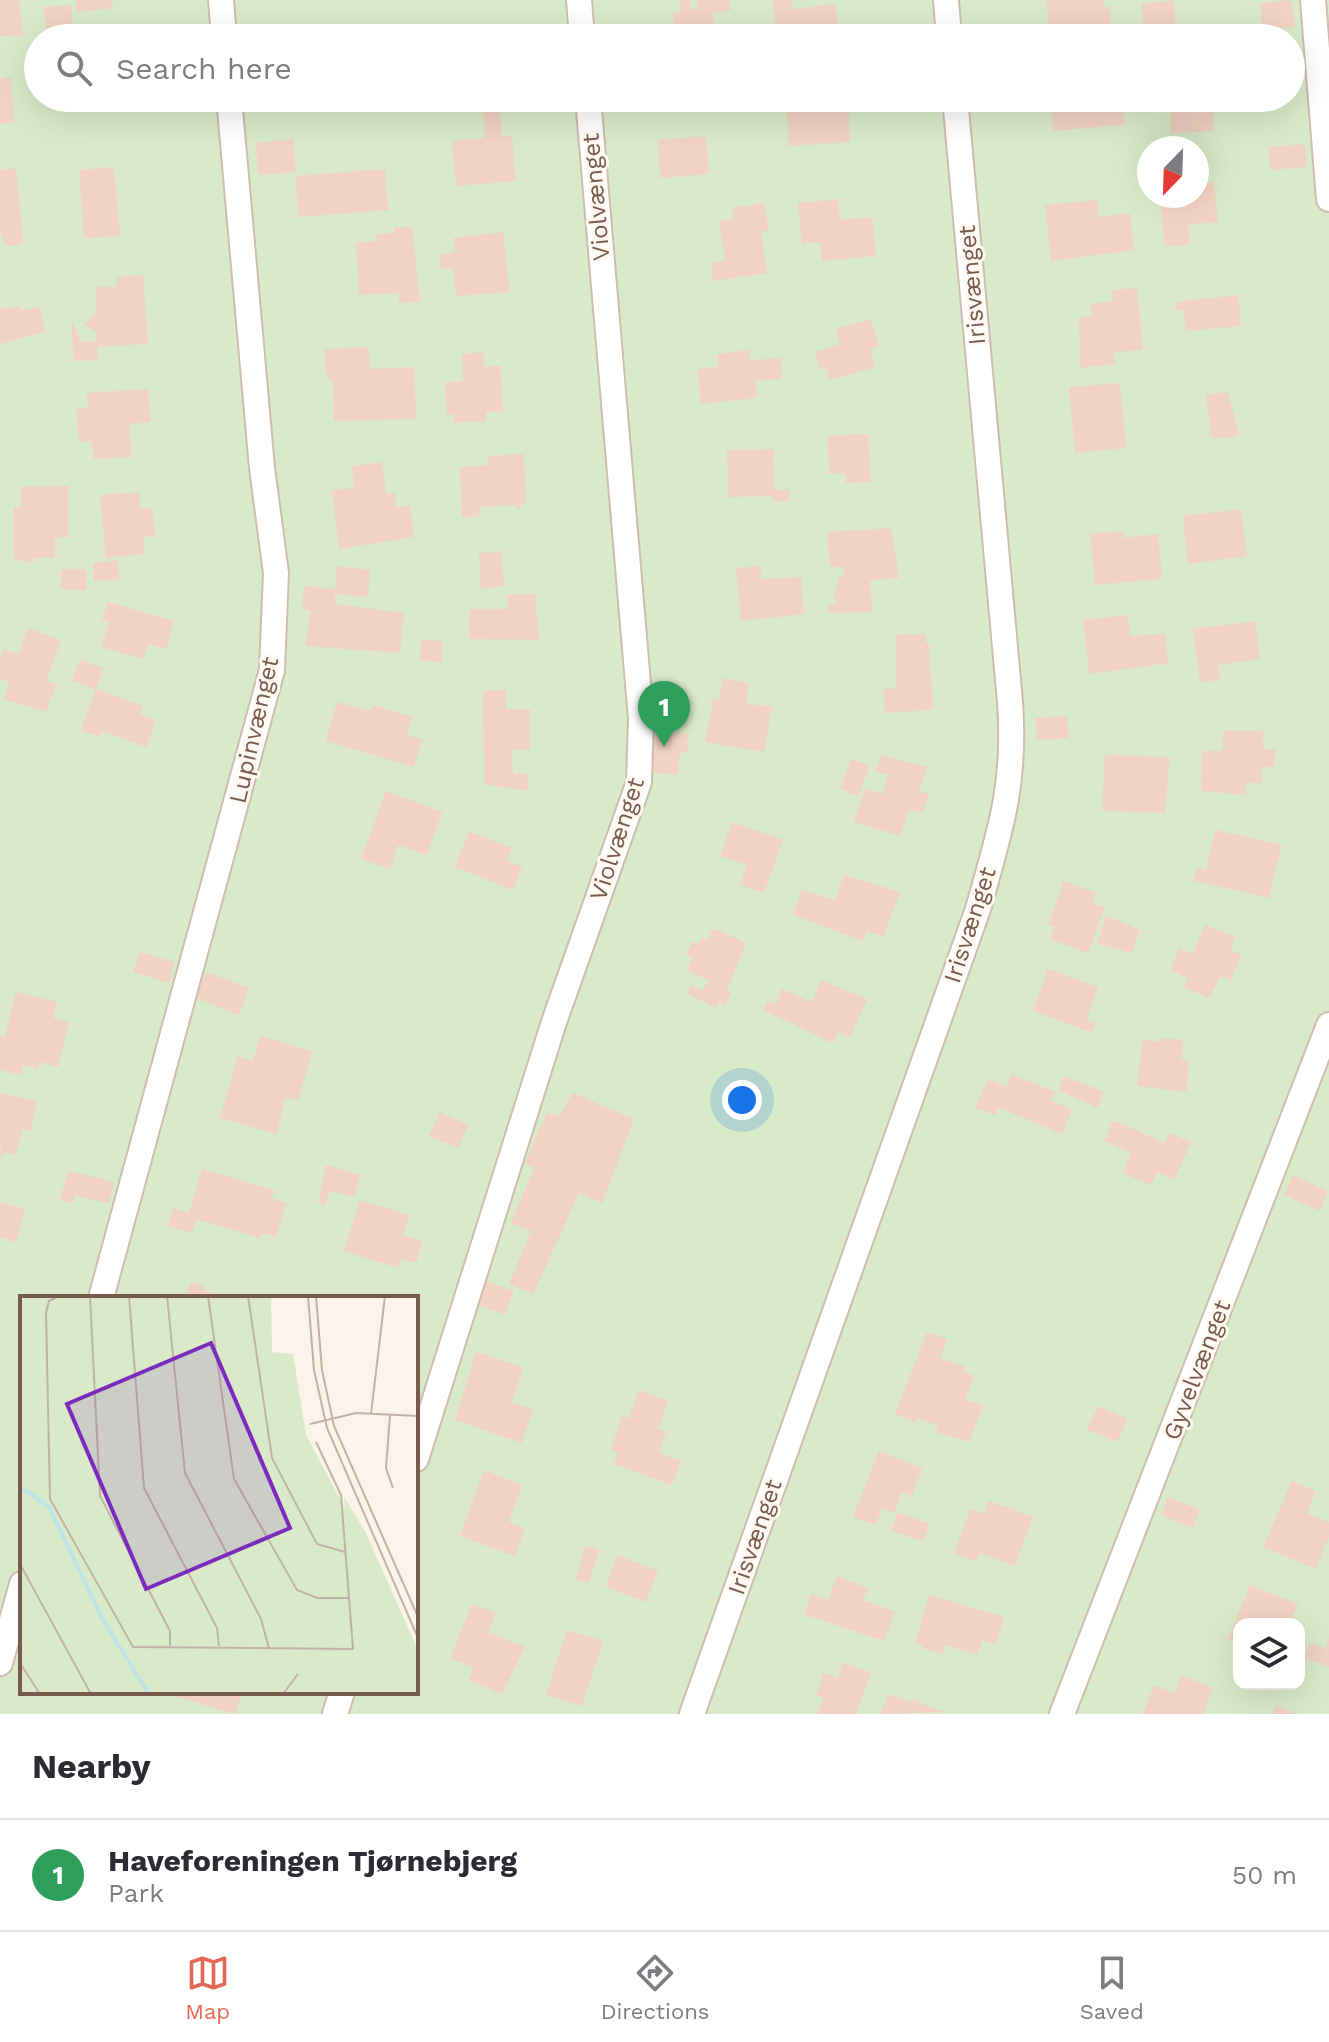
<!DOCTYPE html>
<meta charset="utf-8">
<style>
:root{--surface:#fff;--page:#f2f2f3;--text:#2b2b33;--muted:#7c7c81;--line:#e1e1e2;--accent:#e26a54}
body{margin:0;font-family:"Work Sans",sans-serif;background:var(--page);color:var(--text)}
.controls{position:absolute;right:24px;bottom:24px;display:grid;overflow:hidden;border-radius:16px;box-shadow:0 8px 32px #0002}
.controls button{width:72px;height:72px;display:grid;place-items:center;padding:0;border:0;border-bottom:2px solid var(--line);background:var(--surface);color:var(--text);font:40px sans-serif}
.compass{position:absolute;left:1137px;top:136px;width:72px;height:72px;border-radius:50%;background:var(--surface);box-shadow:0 8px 32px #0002;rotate:203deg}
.you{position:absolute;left:742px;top:1100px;width:28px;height:28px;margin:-20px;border:6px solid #fff;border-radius:50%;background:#1a73e8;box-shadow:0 0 0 12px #1a73e833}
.badge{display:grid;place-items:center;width:52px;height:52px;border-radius:50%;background:var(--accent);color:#fff;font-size:26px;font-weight:700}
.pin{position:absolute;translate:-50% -66px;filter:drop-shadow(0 2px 4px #0008)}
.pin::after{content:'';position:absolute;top:42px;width:28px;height:24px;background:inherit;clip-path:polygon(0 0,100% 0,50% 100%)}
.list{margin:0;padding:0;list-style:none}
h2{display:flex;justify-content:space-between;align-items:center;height:104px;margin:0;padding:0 32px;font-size:34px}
h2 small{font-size:26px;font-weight:400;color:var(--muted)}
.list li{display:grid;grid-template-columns:52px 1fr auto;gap:24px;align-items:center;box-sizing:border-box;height:112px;padding:0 32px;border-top:2px solid var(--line)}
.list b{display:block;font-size:30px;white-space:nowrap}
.list p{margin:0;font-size:26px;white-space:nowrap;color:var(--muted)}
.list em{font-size:26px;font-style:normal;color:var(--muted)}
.icon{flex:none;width:44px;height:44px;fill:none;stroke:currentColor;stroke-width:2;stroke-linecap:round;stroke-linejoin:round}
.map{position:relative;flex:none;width:1329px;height:1714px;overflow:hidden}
.search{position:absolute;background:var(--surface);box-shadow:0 8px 32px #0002;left:24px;right:24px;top:24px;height:88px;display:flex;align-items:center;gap:20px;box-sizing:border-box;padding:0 28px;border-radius:44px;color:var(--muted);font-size:30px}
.sheet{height:216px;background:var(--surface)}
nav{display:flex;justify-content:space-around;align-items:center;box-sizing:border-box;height:112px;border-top:2px solid var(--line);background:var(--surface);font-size:22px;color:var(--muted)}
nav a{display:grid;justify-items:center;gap:4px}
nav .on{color:var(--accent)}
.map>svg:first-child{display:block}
.green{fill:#d9eac9;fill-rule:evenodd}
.building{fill:#f1d2c3}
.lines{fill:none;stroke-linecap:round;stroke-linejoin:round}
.lane-casing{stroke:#cfbcb0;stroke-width:28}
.lane{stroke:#fff;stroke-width:24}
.labels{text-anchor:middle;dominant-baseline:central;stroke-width:6;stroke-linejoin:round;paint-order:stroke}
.street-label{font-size:24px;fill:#785a4e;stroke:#fff9f2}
.inset-river{fill:none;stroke:#bfe3e6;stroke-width:4}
.inset-road{fill:none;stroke:#c3b1a7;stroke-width:2}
.view{fill:#7b2cbf;fill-opacity:0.15;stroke:#7b2cbf;stroke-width:4}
.inset-edge{fill:none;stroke:#785a4e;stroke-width:4}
</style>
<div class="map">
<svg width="1329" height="1714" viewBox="0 0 1329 1714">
<rect width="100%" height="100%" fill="#fcf4eb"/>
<path class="green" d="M0,0H1329V1714H0ZM38,38H1291V98H38ZM1149,148H1197V196H1149ZM22,1298H416V1692H22ZM1239,1624H1299V1684H1239Z"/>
<g class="building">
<polygon points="0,0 19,0 23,36 0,36"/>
<polygon points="76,0 112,0 113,8 77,12"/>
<polygon points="680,0 690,0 691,10 698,9 697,0 729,0 730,11 713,12 715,38 675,38 673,13 681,12"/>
<polygon points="773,0 792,0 793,9 835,4 839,38 781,38 780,29 776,29"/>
<polygon points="1047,0 1103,0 1104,7 1110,7 1111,37 1049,38"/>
<polygon points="1173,0 1176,27 1144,30 1142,4"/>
<polygon points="1292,0 1295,27 1262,29 1260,3"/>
<polygon points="71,5 73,27 46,30 44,7"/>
<polygon points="457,29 457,38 418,38 417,33"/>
<polygon points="375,31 376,38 342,38 342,34"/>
<polygon points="11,77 14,123 0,124 0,78"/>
<polygon points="848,98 850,142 789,146 786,100"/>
<polygon points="1050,98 1122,98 1124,125 1053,131"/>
<polygon points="1170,98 1213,98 1214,131 1171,133"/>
<polygon points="500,110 502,136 512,136 516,181 456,186 452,141 485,138 483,112"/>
<polygon points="706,136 709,174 660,178 658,140"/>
<polygon points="293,139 296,172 258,175 256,143"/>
<polygon points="1305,144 1307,167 1270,170 1268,147"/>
<polygon points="114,167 120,236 84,238 79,170"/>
<polygon points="16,168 23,244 5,246 0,230 0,170"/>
<polygon points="385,169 388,210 299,217 295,176"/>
<polygon points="1214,182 1218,222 1188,225 1190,244 1165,247 1160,196 1197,196 1197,183"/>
<polygon points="838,199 840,220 872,217 876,256 822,261 820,242 802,244 798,203"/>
<polygon points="1097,200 1099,217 1130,213 1134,250 1051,261 1045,205"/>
<polygon points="764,203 769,230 761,232 767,273 713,281 711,263 725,261 719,221 734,219 732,208"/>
<polygon points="394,227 412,227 420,302 399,303 399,293 359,295 356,242 377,241 376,234 394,233"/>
<polygon points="503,232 510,292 456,296 453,268 441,269 439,255 455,252 453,238"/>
<polygon points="143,275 148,344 97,347 99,360 74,361 71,319 81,342 97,341 97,332 85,324 96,313 96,287 116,287 117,277"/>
<polygon points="1137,288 1143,350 1114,352 1115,364 1080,368 1079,317 1092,316 1090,304 1113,301 1112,290"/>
<polygon points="1238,295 1241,326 1186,331 1184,310 1176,311 1175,304 1183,301"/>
<polygon points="19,306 19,310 40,307 45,332 0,344 0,309"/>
<polygon points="871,319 879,346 870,349 875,367 830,380 826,368 820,370 815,352 840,344 836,329"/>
<polygon points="369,347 370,369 414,367 416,419 334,421 333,381 329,381 325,369 325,349"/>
<polygon points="750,350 750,360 781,358 782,379 755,381 757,398 701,404 698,369 718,367 717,354"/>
<polygon points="483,352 484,367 500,366 503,411 486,412 486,421 454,423 454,414 447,415 445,383 463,381 462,354"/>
<polygon points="1120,383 1126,448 1075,453 1069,387"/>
<polygon points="148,389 150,422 130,424 131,457 94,459 91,441 79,442 76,409 88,408 87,393"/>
<polygon points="1228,392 1239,436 1212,439 1206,395"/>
<polygon points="868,434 871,482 846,483 845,473 829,474 828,436"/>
<polygon points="773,449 774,490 789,489 789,501 773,501 773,496 728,497 727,450"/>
<polygon points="524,454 526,503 521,504 521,509 516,509 515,505 479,507 479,516 462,517 460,467 488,465 487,456"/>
<polygon points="382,462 386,494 395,492 396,507 410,505 414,537 339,549 332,490 354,488 352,466"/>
<polygon points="68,486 68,537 55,537 55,558 34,558 33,563 14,559 14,507 21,507 21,487"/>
<polygon points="139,492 141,509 152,508 155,536 143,537 145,554 106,558 100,495"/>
<polygon points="1241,509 1247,556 1188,564 1183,516"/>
<polygon points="891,528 899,578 870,580 872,612 828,613 829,604 836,604 834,593 840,576 844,577 844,567 830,567 827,532"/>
<polygon points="1123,531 1123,538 1158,534 1162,579 1095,585 1090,534"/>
<polygon points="501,551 504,586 481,589 479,553"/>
<polygon points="118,560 119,579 94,581 93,563"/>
<polygon points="337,566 370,570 368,597 335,594 335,604 404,613 400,653 306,646 310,610 302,609 304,586 335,589"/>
<polygon points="760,566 762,579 801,577 804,614 741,621 736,568"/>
<polygon points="61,569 87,569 86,590 61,589"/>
<polygon points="508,594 535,594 539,640 469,639 469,609 508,609"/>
<polygon points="108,602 174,621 166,649 148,644 143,659 102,647 109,622 102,621"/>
<polygon points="1128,615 1130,636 1165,634 1168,663 1089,674 1083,620"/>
<polygon points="1255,621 1260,659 1218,665 1220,680 1200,682 1193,629"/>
<polygon points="28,628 61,640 46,681 56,685 46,712 4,699 10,682 0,679 0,660 4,649 18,655"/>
<polygon points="925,634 926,643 929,643 933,710 885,713 883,689 896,688 896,635"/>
<polygon points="421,640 443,641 442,662 420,660"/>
<polygon points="80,660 103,668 96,690 72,680"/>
<polygon points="723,678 749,683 746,704 772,706 764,752 705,742 713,699 719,700"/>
<polygon points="96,689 143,706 140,714 156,720 146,747 102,731 100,737 81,730"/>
<polygon points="506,690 506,709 530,709 530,750 512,750 513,774 528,774 528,791 484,784 483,691"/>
<polygon points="337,702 371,711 373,705 412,717 407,735 422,739 414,767 326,741"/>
<polygon points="1067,716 1069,738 1037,740 1036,718"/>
<polygon points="656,731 689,735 687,753 680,752 677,775 650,772"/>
<polygon points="1223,731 1263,731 1263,749 1275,749 1274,767 1262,767 1262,783 1246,783 1246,795 1201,791 1202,751 1223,751"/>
<polygon points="881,755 927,767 919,791 929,794 923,813 909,809 900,836 854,822 865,788 882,794 888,775 876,771"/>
<polygon points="1105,755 1170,757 1165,813 1102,811"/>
<polygon points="851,759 870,766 858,796 840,789"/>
<polygon points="386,791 442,812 427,855 398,845 390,869 361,859"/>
<polygon points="732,822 783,840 764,893 740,885 747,865 720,856"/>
<polygon points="1215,830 1282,845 1269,898 1194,881 1197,868 1206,870"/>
<polygon points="469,831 512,848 507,861 522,867 513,890 455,867"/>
<polygon points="844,875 900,892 883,937 867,931 863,941 793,915 802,890 835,900"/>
<polygon points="1064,881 1096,893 1093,903 1105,907 1088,953 1050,939 1054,927 1048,925"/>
<polygon points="1106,915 1140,930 1132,953 1097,944"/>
<polygon points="1205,925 1236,937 1230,950 1242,955 1231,980 1221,976 1209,998 1184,987 1188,978 1170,970 1179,948 1193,954"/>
<polygon points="713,928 746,943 727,990 731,992 725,1005 719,1002 717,1008 687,994 691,985 703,990 708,980 687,970 692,958 686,955 692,942 699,944 702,937 708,940"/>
<polygon points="139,952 174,962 169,983 133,972"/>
<polygon points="1048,969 1098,987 1086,1020 1095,1023 1091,1032 1033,1011"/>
<polygon points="206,972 249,988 239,1015 196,998"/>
<polygon points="821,980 867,999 850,1037 837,1032 833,1043 763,1010 767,1001 776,1004 782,989 812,1002"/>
<polygon points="16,992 57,1002 53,1018 69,1022 58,1067 40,1062 38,1069 23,1065 21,1075 0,1070 0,1036 5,1037"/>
<polygon points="260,1036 312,1051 298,1101 285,1097 277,1134 220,1118 238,1056 253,1061"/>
<polygon points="1162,1038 1183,1040 1182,1060 1189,1061 1186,1092 1137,1086 1143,1039 1161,1042"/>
<polygon points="1011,1074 1055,1092 1052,1101 1072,1110 1062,1134 998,1107 995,1115 975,1108 988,1079 1006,1087"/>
<polygon points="1064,1076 1104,1092 1097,1108 1058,1090"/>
<polygon points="0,1093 37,1101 31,1131 22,1129 16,1155 4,1152 1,1162"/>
<polygon points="573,1093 634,1119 602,1203 579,1193 533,1294 509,1284 531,1231 511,1223 534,1168 525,1164 547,1112 559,1117"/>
<polygon points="440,1112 468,1125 458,1148 429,1136"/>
<polygon points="1113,1120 1165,1143 1169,1133 1191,1142 1174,1180 1157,1172 1151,1185 1123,1173 1131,1153 1104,1141"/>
<polygon points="326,1165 360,1175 354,1197 330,1191 325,1205 318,1203"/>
<polygon points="202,1169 274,1190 272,1198 286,1203 276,1237 262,1233 260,1238 196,1219 192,1233 168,1226 173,1208 189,1213"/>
<polygon points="68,1171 114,1182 109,1204 75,1195 73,1204 60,1200"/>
<polygon points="1293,1175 1328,1191 1320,1211 1285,1195"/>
<polygon points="360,1200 409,1215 403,1235 422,1241 416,1263 400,1259 398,1268 344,1251"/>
<polygon points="0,1202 25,1209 16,1242 0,1237"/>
<polygon points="484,1280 514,1291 505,1315 476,1304"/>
<polygon points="192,1282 204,1286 203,1290 228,1298 183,1298"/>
<polygon points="927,1332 947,1339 940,1358 965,1367 964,1372 974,1376 965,1399 983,1406 969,1442 936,1432 938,1426 918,1418 916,1422 895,1414"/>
<polygon points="476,1352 523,1367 512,1403 533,1409 522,1443 455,1420"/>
<polygon points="639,1390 668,1401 658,1429 666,1432 659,1453 681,1461 672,1485 614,1464 618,1452 611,1450 614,1440 622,1416 629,1418"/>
<polygon points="1098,1406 1127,1419 1117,1442 1087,1430"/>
<polygon points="879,1451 922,1468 912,1496 902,1492 894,1513 882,1508 876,1525 853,1517"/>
<polygon points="484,1470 522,1485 509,1522 525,1528 515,1556 460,1536"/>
<polygon points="1292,1481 1316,1491 1307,1513 1329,1522 1329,1536 1316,1569 1263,1547"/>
<polygon points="1168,1497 1200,1510 1192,1528 1161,1515"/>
<polygon points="989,1501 1033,1517 1015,1566 979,1553 976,1561 954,1554 970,1509 984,1514"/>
<polygon points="898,1512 930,1524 923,1542 891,1530"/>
<polygon points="585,1546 599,1550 589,1583 576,1579"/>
<polygon points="617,1555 658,1571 646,1602 606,1587"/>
<polygon points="837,1576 868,1588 863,1600 895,1612 884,1641 804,1614 811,1594 828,1600"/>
<polygon points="1250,1585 1298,1604 1290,1624 1239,1624 1239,1644 1228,1639"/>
<polygon points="929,1595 1004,1617 996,1644 982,1640 978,1655 945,1645 942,1654 922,1648 923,1645 915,1643"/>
<polygon points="472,1604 496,1613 488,1632 525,1647 502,1694 469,1680 474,1668 450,1658"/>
<polygon points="567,1630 603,1641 582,1706 546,1695"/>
<polygon points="1329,1638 1329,1667 1304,1657 1310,1643 1325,1649"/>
<polygon points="843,1662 871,1673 856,1714 817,1714 823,1698 816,1695 824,1673 838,1678"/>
<polygon points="1182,1675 1213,1688 1203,1714 1143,1714 1154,1685 1175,1693"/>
<polygon points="175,1692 242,1692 235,1714 174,1696"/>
<polygon points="888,1694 909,1702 910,1699 944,1712 880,1714"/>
<polygon points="1276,1706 1296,1714 1272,1714"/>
</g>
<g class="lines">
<g class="lane-casing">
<g id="lane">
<polyline points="221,0 224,38"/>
<polyline points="579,0 582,38"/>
<polyline points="946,0 949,38"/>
<polyline points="1313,0 1329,199"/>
<polyline points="101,1298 272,670 276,573 262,468 229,98"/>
<polyline points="416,1459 554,1022 639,782 641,719 588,98"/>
<polyline points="0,1663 22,1584"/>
<polyline points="335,1714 342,1692"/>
<path d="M692,1714L978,909C1000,831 1016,785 1010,702L955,98"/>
<polyline points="1062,1714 1329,1025"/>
</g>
</g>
<use href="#lane" class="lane"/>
</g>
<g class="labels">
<g class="street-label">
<text transform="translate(596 197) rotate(-95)">Violvænget</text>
<text transform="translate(972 285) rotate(-95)">Irisvænget</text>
<text transform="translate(254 730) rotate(-77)">Lupinvænget</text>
<text transform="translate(617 839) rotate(-72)">Violvænget</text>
<text transform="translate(970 925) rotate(-72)">Irisvænget</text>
<text transform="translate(1197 1370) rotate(-69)">Gyvelvænget</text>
<text transform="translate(755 1537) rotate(-71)">Irisvænget</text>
</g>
</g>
<g transform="translate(20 1296)">
<rect width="398" height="398" fill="#fcf4eb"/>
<path d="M0,0H251L252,56L273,58L286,139L325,212L324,201L345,235L398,354V398H0Z" fill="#d9eac9"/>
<path class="inset-river" d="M0,191L29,211L83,324L129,398"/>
<path class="inset-road" d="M39,0L29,5L26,17L30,203L113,351L333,353L321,199L296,146M70,0L80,200L150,335V350M109,0L124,192L197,332L199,350M147,0L165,177L241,323L249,352M188,0L214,183L277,294L297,302H328M228,0L252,162L297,248L325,256M288,0L294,74L307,132L398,342M296,0L302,74L314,130L398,321M351,118L365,0M370,119L366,172L373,192M290,128L336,117L398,120M0,268L71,398M0,367L20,398M263,398L278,378"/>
<path class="view" d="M191,47L270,232L126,293L47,108Z"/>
<rect width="398" height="398" class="inset-edge"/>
</g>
</svg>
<div class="controls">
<button><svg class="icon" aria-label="layers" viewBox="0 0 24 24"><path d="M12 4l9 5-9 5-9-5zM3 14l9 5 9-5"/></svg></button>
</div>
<svg class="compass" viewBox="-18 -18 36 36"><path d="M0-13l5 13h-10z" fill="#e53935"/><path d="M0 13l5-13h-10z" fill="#7c7c81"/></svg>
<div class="you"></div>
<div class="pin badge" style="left:664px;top:747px;background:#2e9e5b">1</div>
<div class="search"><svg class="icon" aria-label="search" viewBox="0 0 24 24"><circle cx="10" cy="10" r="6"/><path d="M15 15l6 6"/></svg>Search here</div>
</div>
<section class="sheet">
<h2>Nearby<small></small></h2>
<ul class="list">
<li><span class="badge" style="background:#2e9e5b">1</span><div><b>Haveforeningen Tjørnebjerg</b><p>Park</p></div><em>50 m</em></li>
</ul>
</section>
<nav>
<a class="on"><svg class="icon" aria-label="map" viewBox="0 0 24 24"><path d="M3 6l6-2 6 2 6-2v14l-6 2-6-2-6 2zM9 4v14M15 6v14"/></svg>Map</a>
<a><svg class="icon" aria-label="directions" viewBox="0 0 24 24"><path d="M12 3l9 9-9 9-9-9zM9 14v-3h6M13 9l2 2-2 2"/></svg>Directions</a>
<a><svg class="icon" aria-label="saved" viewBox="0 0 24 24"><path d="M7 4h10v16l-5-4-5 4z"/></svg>Saved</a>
</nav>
